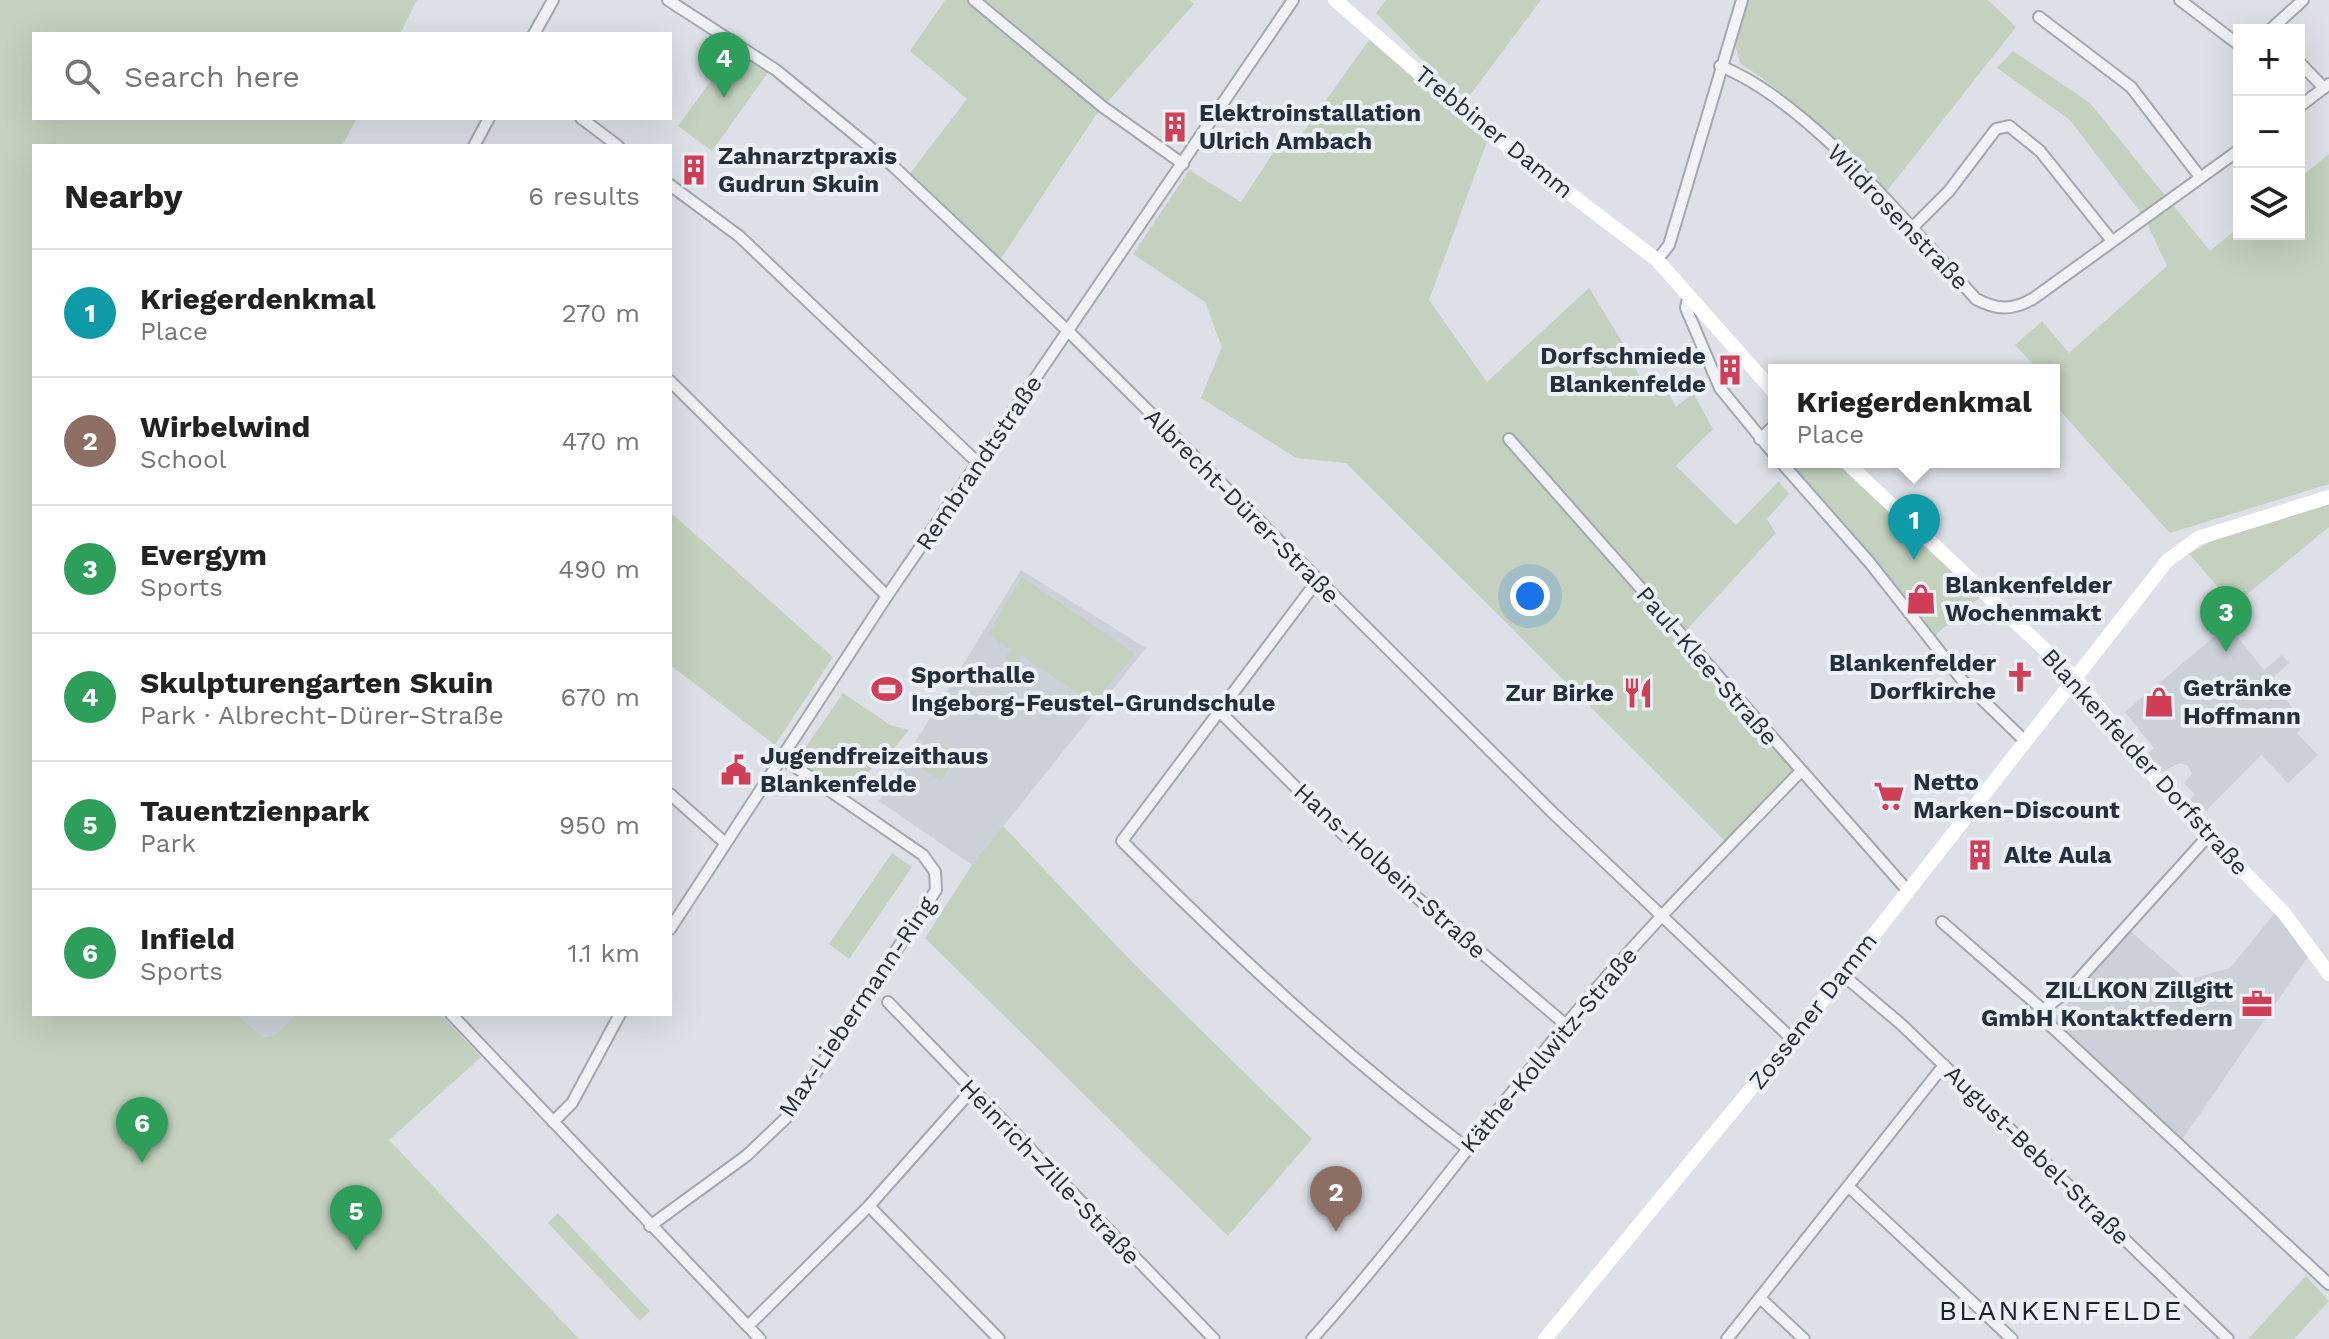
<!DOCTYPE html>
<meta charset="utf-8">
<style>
:root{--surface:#fff;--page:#f2f2f2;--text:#222;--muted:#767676;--line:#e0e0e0;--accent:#ea580c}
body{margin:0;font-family:"Work Sans",sans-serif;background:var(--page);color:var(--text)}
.controls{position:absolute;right:24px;top:24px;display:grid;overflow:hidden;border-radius:0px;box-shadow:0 8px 32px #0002}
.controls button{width:72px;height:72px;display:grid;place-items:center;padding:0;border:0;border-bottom:2px solid var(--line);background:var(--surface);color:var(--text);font:40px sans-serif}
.you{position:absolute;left:1530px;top:596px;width:28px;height:28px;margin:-20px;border:6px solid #fff;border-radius:50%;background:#1a73e8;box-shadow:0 0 0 12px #1a73e833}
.badge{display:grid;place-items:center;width:52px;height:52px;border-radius:50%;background:var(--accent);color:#fff;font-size:26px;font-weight:700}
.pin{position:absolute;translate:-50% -66px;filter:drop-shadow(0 2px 4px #0008)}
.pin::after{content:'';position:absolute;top:42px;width:28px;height:24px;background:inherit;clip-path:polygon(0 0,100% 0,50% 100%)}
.popup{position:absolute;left:1768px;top:364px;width:292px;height:104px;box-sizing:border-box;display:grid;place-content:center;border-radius:0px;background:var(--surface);filter:drop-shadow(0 2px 6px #0005);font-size:26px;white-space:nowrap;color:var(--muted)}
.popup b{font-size:30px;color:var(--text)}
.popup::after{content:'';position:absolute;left:50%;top:100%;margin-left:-16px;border:16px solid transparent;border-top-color:var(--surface)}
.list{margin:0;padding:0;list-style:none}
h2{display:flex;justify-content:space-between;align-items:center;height:104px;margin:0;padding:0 32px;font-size:34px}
h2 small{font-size:26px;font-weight:400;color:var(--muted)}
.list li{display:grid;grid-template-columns:52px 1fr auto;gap:24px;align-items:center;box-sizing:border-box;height:128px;padding:0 32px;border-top:2px solid var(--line)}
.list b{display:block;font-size:30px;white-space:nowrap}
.list p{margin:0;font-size:26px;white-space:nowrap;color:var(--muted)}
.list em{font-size:26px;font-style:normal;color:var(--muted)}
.icon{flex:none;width:44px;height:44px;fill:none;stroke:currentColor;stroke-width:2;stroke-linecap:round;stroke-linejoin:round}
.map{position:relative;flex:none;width:2329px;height:1339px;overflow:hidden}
.search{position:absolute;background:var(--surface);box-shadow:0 8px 32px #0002;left:32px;top:32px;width:640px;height:88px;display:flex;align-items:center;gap:20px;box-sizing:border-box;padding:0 28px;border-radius:0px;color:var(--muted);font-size:30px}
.panel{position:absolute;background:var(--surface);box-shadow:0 8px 32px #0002;left:32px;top:144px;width:640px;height:872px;border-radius:0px}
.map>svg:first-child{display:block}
.built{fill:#cbd0d9}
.green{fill:#c3d1be}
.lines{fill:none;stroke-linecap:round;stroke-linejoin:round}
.street-casing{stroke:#a2a8b1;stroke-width:14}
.street{stroke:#f0f2f5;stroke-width:10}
.secondary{stroke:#fff;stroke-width:14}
.labels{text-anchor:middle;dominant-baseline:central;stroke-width:8;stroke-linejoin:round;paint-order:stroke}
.poi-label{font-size:24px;font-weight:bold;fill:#262f3e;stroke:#ecf0f5;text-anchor:start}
.street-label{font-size:24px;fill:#262f3e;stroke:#ecf0f5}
.quarter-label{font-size:28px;letter-spacing:2px;fill:#19202e;stroke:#ecf0f5}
</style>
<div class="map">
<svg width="2329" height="1339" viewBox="0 0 2329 1339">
<rect width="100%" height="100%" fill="#dde1e7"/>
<g class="built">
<polygon points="1021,570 1146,648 972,865 879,801"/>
<polygon points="2228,625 2264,670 2282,655 2289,663 2271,680 2305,724 2297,733 2318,755 2288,783 2261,755 2205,812 2190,800 2195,794 2184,783 2192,774 2188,766 2180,763 2160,773 2145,756 2154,748 2125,712"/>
<polygon points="2275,913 2311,952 2182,1140 2053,1020 2130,931 2187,980 2230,968"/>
<polygon points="236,1014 297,1014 274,1035 264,1037"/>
</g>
<g class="green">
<polygon points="0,0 417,0 400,34 34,34 34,118 357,118 342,146 34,146 34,1014 236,1014 264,1037 274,1035 297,1014 440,1014 481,1057 389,1140 579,1339 0,1339"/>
<polygon points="945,0 1190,0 1194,4 1096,115 1000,260 908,176 967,99 910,51"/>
<polygon points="1386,0 1541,0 1467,99 1432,70 1376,13"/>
<path d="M1749,0H1988L2016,27L1887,191C1841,144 1795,99 1740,63L1735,44Z"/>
<polygon points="1369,40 1443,103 1489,136 1429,300 1487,382 1589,288 1626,348 1648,394 1665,386 1676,407 1693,393 1713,429 1676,466 1736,525 1779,481 1789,494 1767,519 1776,533 1681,636 1800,772 1730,846 1346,463 1296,458 1201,398 1222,347 1205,302 1133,254 1189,170 1241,202 1287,132 1297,141"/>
<polygon points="736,46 769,71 712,151 678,126"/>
<polygon points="2013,51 2090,103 2210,251 2239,227 2239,234 2299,234 2299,178 2329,154 2329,484 2170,533 2054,404 2054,370 2039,370 2015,345 2042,321 2069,353 2167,266 2144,217 2070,120 1997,68"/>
<polygon points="1781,462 1846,462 1985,593 1934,636"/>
<polygon points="2329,502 2329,527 2234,605 2189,554 2213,540"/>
<polygon points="670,512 833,657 775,745 670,665"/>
<polygon points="1022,577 1135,654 1093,703 1019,654 1020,663 1012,665 1005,657 1012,650 988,634"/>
<polygon points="843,693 890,725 909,730 890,753 884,750 858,789 862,795 845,783 839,790 797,760"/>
<polygon points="940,743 958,755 941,781 923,769"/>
<polygon points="1003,826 1133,963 1312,1139 1228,1236 925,938 972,865"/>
<polygon points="892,853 912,867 849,959 829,944"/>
<polygon points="558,1213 650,1311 640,1321 548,1223"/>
<polygon points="2306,1276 2329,1301 2294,1339 2248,1339"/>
</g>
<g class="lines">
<g class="street-casing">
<g id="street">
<polyline points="668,0 776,70 893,166 1069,332 1552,812 1792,1039"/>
<polyline points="974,0 1103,107 1183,164"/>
<polyline points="2180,0 2239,45"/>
<polyline points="2039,17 2131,87 2200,177"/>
<polyline points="2270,30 2303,0"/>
<polyline points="534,34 553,0"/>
<polyline points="2299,62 2324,88"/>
<path d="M1720,66C1808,100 1911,228 1976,299C1996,310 2013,311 2034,298L2239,150"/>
<polyline points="2299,107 2329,84"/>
<polyline points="581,118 618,146"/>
<polyline points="474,146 489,118"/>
<polyline points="670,185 739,236 978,463"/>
<polyline points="1912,228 1949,191 1996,129 2009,126 2040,151 2112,241"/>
<polyline points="1657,260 1669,245 1742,0"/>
<polyline points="1688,298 1686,308 1720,388 1774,454"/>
<polyline points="670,381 887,596"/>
<polyline points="1509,439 1908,891"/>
<polyline points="1760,439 1774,426"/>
<polyline points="1781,462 1870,563 1963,681 2025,741"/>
<path d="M1317,581L1122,841C1232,951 1343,1055 1467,1148"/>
<polyline points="1219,711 1346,837 1566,1025"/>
<polyline points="670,794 724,842"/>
<polyline points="1942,922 2043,1010 2051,1026 2329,1284"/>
<polyline points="670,929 887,596 1293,0"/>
<polyline points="1843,975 1902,1025 2228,1339"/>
<polyline points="888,1002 1214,1339"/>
<polyline points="2043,1010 2073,986 2208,836"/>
<polyline points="451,1014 760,1339"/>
<polyline points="553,1122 572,1103 620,1014"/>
<polyline points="1849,1187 2012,1339"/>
<polyline points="869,1206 999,1339"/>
<polyline points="650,1226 746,1156 786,1118 936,890 935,872 923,855 781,757"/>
<polyline points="1760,1298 1804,1339"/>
<polyline points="748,1326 869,1206 971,1091"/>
<path d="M1312,1339C1401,1240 1480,1130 1564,1027C1638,937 1720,855 1800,772"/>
<polyline points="1727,1339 1944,1065"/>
</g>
</g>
<use href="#street" class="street"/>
<g class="secondary">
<polyline points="1335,0 1472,119 1657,260 1774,392"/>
<polyline points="1846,462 2075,678 2171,797 2284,913 2329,974"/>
<polyline points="1545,1339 1792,1039 2167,561 2198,538 2329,497"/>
</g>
</g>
<defs>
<g id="building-bare" transform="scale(2.4)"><path d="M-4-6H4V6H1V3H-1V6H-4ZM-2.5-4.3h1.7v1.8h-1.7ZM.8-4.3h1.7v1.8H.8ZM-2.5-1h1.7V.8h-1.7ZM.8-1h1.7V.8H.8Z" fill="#d03e57" stroke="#ecf0f5" stroke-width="2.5" paint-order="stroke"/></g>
<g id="shop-bare" transform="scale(2.4)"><path d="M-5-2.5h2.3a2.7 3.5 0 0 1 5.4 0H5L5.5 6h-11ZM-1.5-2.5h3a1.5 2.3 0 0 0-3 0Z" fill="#d03e57" stroke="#ecf0f5" stroke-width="2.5" paint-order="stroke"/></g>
<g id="church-bare" transform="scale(2.4)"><path d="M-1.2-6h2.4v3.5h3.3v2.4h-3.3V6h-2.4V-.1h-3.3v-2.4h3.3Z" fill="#d03e57" stroke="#ecf0f5" stroke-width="2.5" paint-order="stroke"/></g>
<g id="stadium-bare" transform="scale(2.4)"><path d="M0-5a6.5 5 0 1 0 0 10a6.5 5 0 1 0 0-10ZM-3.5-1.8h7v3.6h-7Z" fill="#d03e57" stroke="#ecf0f5" stroke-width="2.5" paint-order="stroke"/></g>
<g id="restaurant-bare" transform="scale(2.4)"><path d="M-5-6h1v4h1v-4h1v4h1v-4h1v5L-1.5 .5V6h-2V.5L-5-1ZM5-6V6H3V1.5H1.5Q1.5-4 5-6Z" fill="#d03e57" stroke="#ecf0f5" stroke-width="2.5" paint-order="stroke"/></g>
<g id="civic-bare" transform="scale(2.4)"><path d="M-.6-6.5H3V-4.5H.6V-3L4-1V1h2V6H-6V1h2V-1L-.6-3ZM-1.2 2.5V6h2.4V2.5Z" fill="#d03e57" stroke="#ecf0f5" stroke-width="2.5" paint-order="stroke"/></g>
<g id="supermarket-bare" transform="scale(2.4)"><path d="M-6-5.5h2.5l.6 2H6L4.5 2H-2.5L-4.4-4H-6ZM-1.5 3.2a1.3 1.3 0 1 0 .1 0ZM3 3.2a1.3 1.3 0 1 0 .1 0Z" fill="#d03e57" stroke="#ecf0f5" stroke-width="2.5" paint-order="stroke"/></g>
<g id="office-bare" transform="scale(2.4)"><path d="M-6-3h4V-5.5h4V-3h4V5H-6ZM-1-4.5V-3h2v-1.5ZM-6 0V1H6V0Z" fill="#d03e57" stroke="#ecf0f5" stroke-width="2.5" paint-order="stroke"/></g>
</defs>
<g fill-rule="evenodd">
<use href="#building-bare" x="1175" y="127"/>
<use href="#building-bare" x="694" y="170"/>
<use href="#building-bare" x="1730" y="370"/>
<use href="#shop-bare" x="1921" y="599"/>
<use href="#church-bare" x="2020" y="677"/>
<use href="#stadium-bare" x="887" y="689"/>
<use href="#restaurant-bare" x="1638" y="693"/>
<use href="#shop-bare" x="2159" y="702"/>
<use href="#civic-bare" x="736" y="770"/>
<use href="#supermarket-bare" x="1889" y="796"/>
<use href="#building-bare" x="1980" y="855"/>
<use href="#office-bare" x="2257" y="1004"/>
</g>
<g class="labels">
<g class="poi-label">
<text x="1199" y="113">Elektroinstallation<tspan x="1199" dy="28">Ulrich Ambach</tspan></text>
<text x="718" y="156">Zahnarztpraxis<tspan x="718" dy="28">Gudrun Skuin</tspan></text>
<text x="1706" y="356" text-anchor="end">Dorfschmiede<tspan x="1706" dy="28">Blankenfelde</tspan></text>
<text x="1945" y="585">Blankenfelder<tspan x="1945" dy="28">Wochenmakt</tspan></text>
<text x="1996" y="663" text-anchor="end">Blankenfelder<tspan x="1996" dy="28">Dorfkirche</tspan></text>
<text x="911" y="675">Sporthalle<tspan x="911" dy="28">Ingeborg-Feustel-Grundschule</tspan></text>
<text x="2183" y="688">Getränke<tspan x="2183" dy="28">Hoffmann</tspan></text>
<text x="1614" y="693" text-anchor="end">Zur Birke</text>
<text x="760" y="756">Jugendfreizeithaus<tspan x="760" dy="28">Blankenfelde</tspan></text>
<text x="1913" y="782">Netto<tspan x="1913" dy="28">Marken-Discount</tspan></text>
<text x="2004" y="855">Alte Aula</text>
<text x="2233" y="990" text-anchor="end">ZILLKON Zillgitt<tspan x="2233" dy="28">GmbH Kontaktfedern</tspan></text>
</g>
<g class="street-label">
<text transform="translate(1494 132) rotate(39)">Trebbiner Damm</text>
<text transform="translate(1898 217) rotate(46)">Wildrosenstraße</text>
<text transform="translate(979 463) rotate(-56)">Rembrandtstraße</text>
<text transform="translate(1242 506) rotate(45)">Albrecht-Dürer-Straße</text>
<text transform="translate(1707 666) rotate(49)">Paul-Klee-Straße</text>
<text transform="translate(2145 762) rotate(48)">Blankenfelder Dorfstraße</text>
<text transform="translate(1390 871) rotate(42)">Hans-Holbein-Straße</text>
<text transform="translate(857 1007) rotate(-56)">Max-Liebermann-Ring</text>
<text transform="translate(1813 1011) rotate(-52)">Zossener Damm</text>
<text transform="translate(1549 1050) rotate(-50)">Käthe-Kollwitz-Straße</text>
<text transform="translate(2037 1155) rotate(44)">August-Bebel-Straße</text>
<text transform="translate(1050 1172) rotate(46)">Heinrich-Zille-Straße</text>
</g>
<g class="quarter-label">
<text x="2061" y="1310">BLANKENFELDE</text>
</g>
</g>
</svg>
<div class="controls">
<button>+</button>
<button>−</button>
<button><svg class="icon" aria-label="layers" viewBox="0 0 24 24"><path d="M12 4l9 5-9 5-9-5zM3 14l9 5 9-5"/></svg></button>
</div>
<div class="you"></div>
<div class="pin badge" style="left:1914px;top:560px;background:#0f9aa8">1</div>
<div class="popup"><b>Kriegerdenkmal</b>Place</div>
<div class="pin badge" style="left:1336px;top:1232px;background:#8d6e63">2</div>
<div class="pin badge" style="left:2226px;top:652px;background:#2e9e5b">3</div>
<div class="pin badge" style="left:724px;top:98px;background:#2e9e5b">4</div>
<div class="pin badge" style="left:356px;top:1251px;background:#2e9e5b">5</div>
<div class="pin badge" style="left:142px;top:1163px;background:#2e9e5b">6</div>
<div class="search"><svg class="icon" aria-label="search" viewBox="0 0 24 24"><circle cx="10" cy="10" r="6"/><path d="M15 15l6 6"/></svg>Search here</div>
<section class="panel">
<h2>Nearby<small>6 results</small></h2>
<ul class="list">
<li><span class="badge" style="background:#0f9aa8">1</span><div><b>Kriegerdenkmal</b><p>Place</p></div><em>270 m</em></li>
<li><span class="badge" style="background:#8d6e63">2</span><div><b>Wirbelwind</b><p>School</p></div><em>470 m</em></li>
<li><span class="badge" style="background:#2e9e5b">3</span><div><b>Evergym</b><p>Sports</p></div><em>490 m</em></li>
<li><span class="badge" style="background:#2e9e5b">4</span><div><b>Skulpturengarten Skuin</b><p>Park · Albrecht-Dürer-Straße</p></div><em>670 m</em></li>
<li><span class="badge" style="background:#2e9e5b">5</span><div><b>Tauentzienpark</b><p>Park</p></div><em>950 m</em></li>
<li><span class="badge" style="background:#2e9e5b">6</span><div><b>Infield</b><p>Sports</p></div><em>1.1 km</em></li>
</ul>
</section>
</div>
